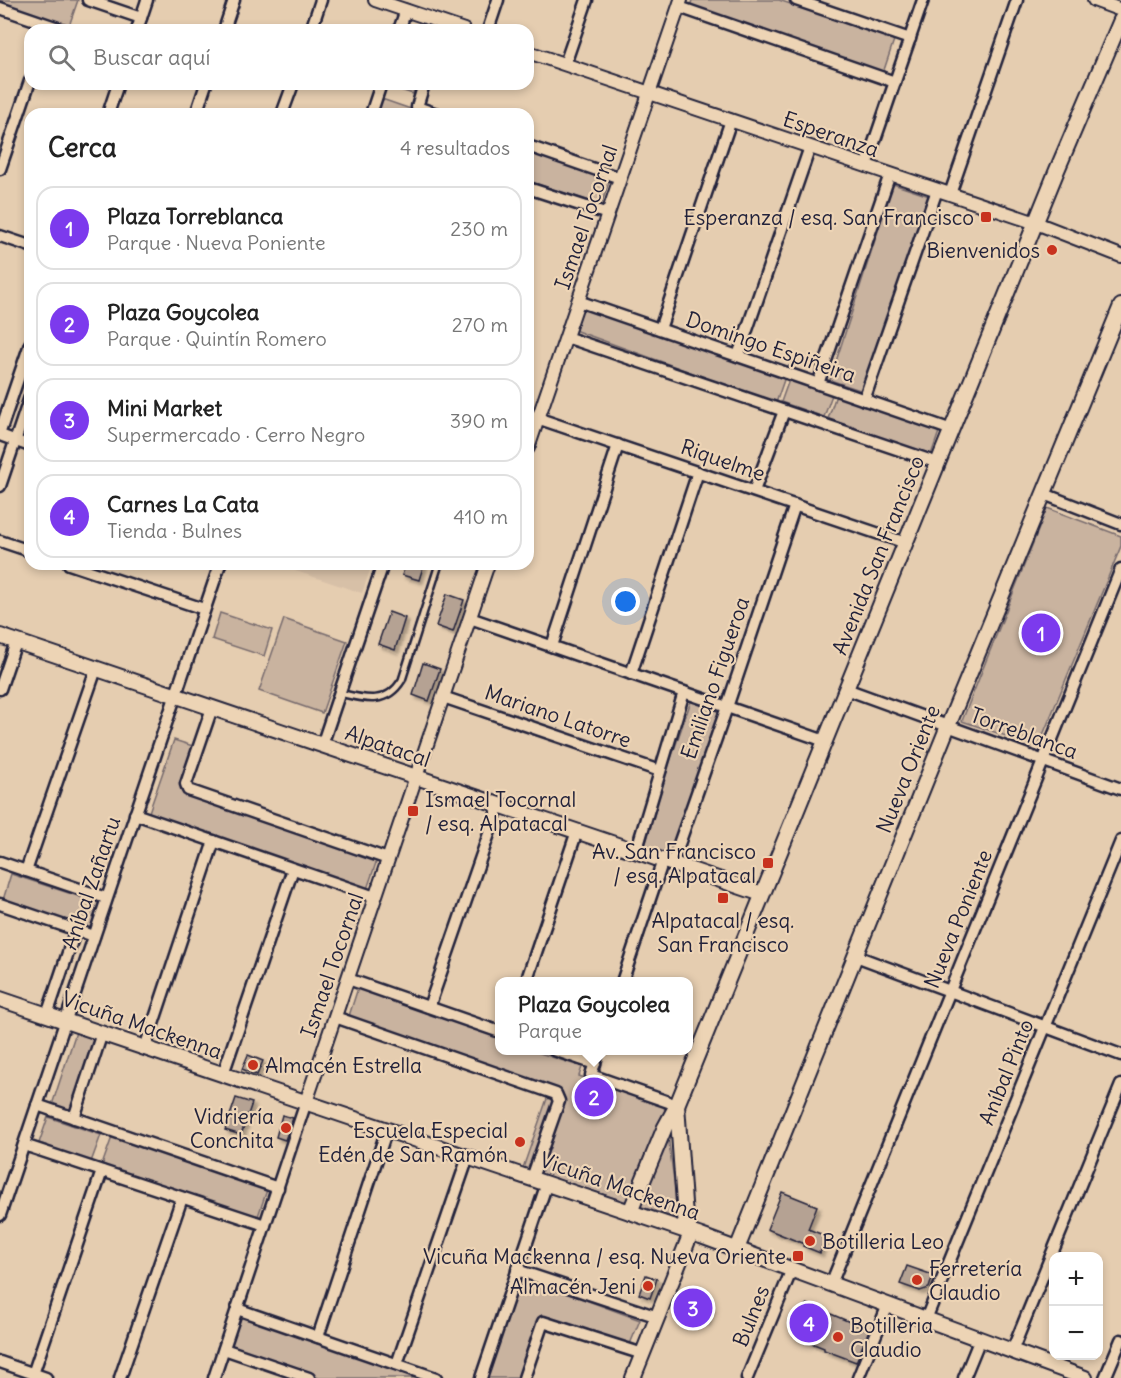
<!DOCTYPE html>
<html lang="es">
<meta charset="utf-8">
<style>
:root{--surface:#fff;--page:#f6f6f6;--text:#222;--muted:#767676;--line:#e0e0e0;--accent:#7c3aed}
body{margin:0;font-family:Delius,sans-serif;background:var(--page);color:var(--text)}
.controls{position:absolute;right:18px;bottom:18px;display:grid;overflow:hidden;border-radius:12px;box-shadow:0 3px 9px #0003}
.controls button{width:54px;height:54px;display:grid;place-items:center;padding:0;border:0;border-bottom:2px solid var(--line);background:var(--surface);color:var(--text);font:30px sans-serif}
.you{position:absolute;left:626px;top:602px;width:21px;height:21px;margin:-15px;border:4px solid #fff;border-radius:50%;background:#1a73e8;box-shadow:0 0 0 9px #1a73e833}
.badge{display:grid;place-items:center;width:39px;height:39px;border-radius:50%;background:var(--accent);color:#fff;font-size:20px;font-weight:700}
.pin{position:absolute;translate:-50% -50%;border:3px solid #fff;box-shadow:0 2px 6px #0006}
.popup{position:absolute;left:495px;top:977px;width:198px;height:78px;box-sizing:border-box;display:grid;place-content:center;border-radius:12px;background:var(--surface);filter:drop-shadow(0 2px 4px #0005);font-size:20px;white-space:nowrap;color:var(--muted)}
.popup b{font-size:22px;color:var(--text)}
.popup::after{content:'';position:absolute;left:50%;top:100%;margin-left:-12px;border:12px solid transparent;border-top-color:var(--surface)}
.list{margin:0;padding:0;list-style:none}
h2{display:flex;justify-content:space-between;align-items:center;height:78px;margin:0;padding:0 24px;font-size:26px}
h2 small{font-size:20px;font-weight:400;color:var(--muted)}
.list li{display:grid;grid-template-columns:39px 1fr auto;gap:18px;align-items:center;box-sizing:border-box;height:84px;margin:0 12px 12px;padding:0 12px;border:2px solid var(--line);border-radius:18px}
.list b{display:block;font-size:22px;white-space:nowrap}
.list p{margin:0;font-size:20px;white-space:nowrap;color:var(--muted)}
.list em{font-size:20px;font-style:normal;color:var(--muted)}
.icon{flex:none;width:33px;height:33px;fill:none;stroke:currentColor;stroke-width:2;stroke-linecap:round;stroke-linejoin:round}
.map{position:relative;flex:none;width:1121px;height:1378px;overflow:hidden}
.search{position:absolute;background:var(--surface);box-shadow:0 3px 9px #0003;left:24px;top:24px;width:510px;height:66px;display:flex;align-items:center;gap:15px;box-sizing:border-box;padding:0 21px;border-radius:18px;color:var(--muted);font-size:22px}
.panel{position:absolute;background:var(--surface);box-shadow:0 3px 9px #0003;left:24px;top:108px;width:510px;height:462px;border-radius:18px}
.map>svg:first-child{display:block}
.built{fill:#d7c0a7}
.green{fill:#c9b39f;stroke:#766a6d;stroke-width:1.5}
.building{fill:#b5a293;stroke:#22223b;stroke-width:1.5;filter:url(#shadow)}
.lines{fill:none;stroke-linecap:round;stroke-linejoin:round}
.service-casing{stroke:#22223b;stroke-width:10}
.minor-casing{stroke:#22223b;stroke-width:15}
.tertiary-casing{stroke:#22223b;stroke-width:16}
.secondary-casing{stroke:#22223b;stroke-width:18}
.service{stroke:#edd4b5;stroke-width:5}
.minor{stroke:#edd4b5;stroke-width:10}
.tertiary{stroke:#edd4b5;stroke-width:12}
.secondary{stroke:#edd4b5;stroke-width:14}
.poi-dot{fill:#c8321e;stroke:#edd4b5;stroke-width:2}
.labels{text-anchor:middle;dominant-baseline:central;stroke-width:4.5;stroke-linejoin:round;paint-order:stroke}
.street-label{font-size:21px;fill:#22223b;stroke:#edd4b5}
.poi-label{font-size:21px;fill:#22223b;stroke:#edd4b5;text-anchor:end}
</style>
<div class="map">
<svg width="1121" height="1378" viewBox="0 0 1121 1378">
<defs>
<filter id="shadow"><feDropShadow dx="3.5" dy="3.5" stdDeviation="1.5" flood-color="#0004"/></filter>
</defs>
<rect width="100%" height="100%" fill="#e5cdb0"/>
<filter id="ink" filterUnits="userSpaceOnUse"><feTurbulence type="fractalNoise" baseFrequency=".0167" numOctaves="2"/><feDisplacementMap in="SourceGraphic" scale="12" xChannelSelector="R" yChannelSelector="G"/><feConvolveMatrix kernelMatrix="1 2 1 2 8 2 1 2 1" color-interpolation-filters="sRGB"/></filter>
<g filter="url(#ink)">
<polygon class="built" points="275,564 372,564 362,593"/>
<g class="green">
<polygon points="0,0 78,0 69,26 0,3"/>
<polygon points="692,0 779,0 894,40 883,73 690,7"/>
<polygon points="388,84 416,84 413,94 388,86"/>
<polygon points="379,98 425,114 373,114"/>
<polygon points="528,150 610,179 601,205 528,181"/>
<polygon points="893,184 929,196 866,392 830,380"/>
<polygon points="583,307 786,374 776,403 574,330"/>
<polygon points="790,377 833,392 824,417 781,402"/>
<polygon points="837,392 940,429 931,455 828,419"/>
<polygon points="1047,508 1121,536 1121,546 1038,747 962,721"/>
<polygon points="220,613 272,630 264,656 212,639"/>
<polygon points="284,619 347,641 322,713 259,691"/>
<polygon points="691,701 720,710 670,855 645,846 666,773"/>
<polygon points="174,740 196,747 182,791 378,857 367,889 148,815"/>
<polygon points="11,874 102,904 93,931 3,900"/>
<polygon points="358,988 499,1038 500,1050 534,1051 582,1067 579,1076 664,1105 679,1219 523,1168 550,1090 348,1019"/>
<polygon points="76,1032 97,1039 73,1112 52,1105"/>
<polygon points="48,1117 101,1135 91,1162 39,1143"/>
<polygon points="112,1137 267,1190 257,1219 102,1165"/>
<polygon points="523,1277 640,1320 630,1344 542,1315 520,1378 482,1378"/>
<polygon points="241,1314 430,1378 319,1378 231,1347"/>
</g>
<g class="building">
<polygon points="406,564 424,564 419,580 402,575"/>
<polygon points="447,594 464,600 453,632 436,626"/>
<polygon points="389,612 405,618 395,650 378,644"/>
<polygon points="423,663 440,669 429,701 413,695"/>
<polygon points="248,1055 263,1061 257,1075 242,1069"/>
<polygon points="236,1098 252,1103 241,1135 225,1130"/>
<polygon points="282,1115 293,1118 285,1140 276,1137"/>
<polygon points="782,1192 817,1206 808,1229 826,1236 820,1253 803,1246 804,1244 767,1229"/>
<polygon points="907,1266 933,1275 929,1288 920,1291 900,1284"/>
<polygon points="646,1275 657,1279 650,1298 639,1294"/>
<polygon points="691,1300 711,1308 706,1322 685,1314"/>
<polygon points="807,1304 869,1330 856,1362 824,1350 824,1348 794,1336"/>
</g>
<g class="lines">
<g class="service-casing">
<path id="service" d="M339,693C364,699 386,706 402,680L439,564"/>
</g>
<g class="minor-casing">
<g id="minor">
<polyline points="88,0 141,18"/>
<polyline points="796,0 910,39"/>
<polyline points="679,7 895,82"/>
<polyline points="0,8 64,30"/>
<polyline points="137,30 147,0"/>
<polyline points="224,30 234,0"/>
<polyline points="311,30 321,0"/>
<polyline points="399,30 406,10"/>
<polyline points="488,30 498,0"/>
<polyline points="565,64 587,0"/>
<polyline points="424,84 417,107 437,114"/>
<polyline points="108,114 118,84"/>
<polyline points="196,114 206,84"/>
<polyline points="282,114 293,84"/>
<polyline points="371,114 381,84"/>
<polyline points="528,146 620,178"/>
<polyline points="866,166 923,0"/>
<polyline points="0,169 30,81"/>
<polyline points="528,188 608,214"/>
<polyline points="950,194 1017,0"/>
<polyline points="0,236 30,246"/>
<polyline points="578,301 952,430"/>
<polyline points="660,329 731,120"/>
<polyline points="566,337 938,463"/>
<polyline points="738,356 810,147"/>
<polyline points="818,384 890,174"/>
<polyline points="864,400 937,190"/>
<polyline points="528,415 906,543"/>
<polyline points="0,432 30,344"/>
<polyline points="0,435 30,446"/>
<polyline points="0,486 30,397"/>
<polyline points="754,491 784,411"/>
<polyline points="1044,494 1121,524"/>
<polyline points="0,541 30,551"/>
<polyline points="69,564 204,609"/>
<polyline points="470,618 825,741"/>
<polyline points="552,646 618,445"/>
<polyline points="631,674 698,472"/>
<polyline points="0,689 16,642"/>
<polyline points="846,689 1121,789"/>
<polyline points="443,697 660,771"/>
<polyline points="212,708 186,784 188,790 388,859"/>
<polyline points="322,745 383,564"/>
<polyline points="135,814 375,897"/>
<polyline points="636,852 684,692"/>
<polyline points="0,862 106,898"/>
<polyline points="672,864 727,707 795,505"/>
<polyline points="26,871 96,669"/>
<polyline points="0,904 94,936"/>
<polyline points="856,956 1121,1055"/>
<polyline points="348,979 500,1032"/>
<polyline points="526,982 577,831"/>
<polyline points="622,982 663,860"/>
<polyline points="429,1007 499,805"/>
<polyline points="47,1015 76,929"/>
<polyline points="335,1017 556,1094 559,1101 532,1178"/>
<polyline points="145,1048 214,841"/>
<polyline points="554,1050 595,1064"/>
<polyline points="599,1050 591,1075 677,1105"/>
<polyline points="223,1074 293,869"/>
<polyline points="37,1105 278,1188"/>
<polyline points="74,1118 102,1033"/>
<polyline points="24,1145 265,1225"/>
<polyline points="0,1215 220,564"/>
<polyline points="517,1270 658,1317"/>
<polyline points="831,1284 1121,569"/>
<polyline points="237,1309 436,1378"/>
<polyline points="926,1319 1121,841"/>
<polyline points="318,1337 387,1129"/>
<polyline points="224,1349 309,1378"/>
<polyline points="1012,1351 1121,1085"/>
<polyline points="0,1362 46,1378"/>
<polyline points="397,1364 468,1157"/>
<polyline points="33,1374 102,1171"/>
<polyline points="120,1378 182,1198"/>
<polyline points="214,1378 306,1102"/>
<polyline points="481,1378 547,1183"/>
<polyline points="524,1378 543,1322 643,1354"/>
<polyline points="747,1378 792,1269"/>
<polyline points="858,1378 888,1305"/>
<polyline points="964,1378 980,1339"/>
<polyline points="1105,1378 1121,1340"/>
</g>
</g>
<g class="tertiary-casing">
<g id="tertiary">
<polyline points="375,0 464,30"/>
<polyline points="1094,0 1121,10"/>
<polyline points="528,52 1036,223 1121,256"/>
<polyline points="528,448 681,0"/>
<polyline points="306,1102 488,564"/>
</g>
</g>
<g class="secondary-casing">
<g id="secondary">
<polyline points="0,636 762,894"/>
<polyline points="0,999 701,1236 1085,1378"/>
<polyline points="677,1105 685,1217 691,1233"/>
<polyline points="630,1212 665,1127 677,1105 1057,170 1121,20"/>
<polyline points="737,1249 948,726 1121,306"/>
<polyline points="633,1378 691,1233"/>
</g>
</g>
<use href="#service" class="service"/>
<use href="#minor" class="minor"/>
<use href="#tertiary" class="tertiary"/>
<use href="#secondary" class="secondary"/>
</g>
</g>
<g class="poi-dot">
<rect x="980" y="211" width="12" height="12" rx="3"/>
<circle cx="1052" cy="250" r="6"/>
<rect x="407" y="805" width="12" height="12" rx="3"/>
<rect x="762" y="857" width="12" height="12" rx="3"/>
<rect x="717" y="892" width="12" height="12" rx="3"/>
<circle cx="253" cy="1065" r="6"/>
<circle cx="286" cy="1128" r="6"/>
<circle cx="520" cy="1142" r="6"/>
<circle cx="810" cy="1241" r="6"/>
<rect x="792" y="1250" width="12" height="12" rx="3"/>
<circle cx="917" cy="1280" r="6"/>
<circle cx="648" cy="1286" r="6"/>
<circle cx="838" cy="1337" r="6"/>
</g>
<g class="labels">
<g class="street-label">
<text transform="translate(831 134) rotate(19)">Esperanza</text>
<text transform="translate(586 217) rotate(-71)">Ismael Tocornal</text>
<text transform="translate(771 347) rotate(19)">Domingo Espiñeira</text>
<text transform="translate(723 460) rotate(19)">Riquelme</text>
<text transform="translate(878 555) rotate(-68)">Avenida San Francisco</text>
<text transform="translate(715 678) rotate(-71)">Emiliano Figueroa</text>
<text transform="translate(558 716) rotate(19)">Mariano Latorre</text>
<text transform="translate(1024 733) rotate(20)">Torreblanca</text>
<text transform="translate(388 746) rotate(19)">Alpatacal</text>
<text transform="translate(908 769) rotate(-68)">Nueva Oriente</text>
<text transform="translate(91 883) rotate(-71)">Aníbal Zañartu</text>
<text transform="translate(958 919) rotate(-68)">Nueva Poniente</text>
<text transform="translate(332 965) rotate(-71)">Ismael Tocornal</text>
<text transform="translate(142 1025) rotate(19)">Vicuña Mackenna</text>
<text transform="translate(1006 1072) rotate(-68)">Aníbal Pinto</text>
<text transform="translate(620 1186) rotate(19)">Vicuña Mackenna</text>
<text transform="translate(751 1316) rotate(-68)">Bulnes</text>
</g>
<g class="poi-label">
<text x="974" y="217">Esperanza / esq. San Francisco</text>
<text x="1040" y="250">Bienvenidos</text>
<text x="425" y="799" text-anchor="start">Ismael Tocornal<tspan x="425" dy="24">/ esq. Alpatacal</tspan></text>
<text x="756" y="851">Av. San Francisco<tspan x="756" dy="24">/ esq. Alpatacal</tspan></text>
<text x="723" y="920" text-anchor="middle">Alpatacal / esq.<tspan x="723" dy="24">San Francisco</tspan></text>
<text x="265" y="1065" text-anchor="start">Almacén Estrella</text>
<text x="274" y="1116">Vidriería<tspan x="274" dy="24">Conchita</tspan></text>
<text x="508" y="1130">Escuela Especial<tspan x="508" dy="24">Edén de San Ramón</tspan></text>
<text x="822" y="1241" text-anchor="start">Botilleria Leo</text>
<text x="786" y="1256">Vicuña Mackenna / esq. Nueva Oriente</text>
<text x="929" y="1268" text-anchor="start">Ferretería<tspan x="929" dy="24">Claudio</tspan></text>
<text x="636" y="1286">Almacén Jeni</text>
<text x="850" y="1325" text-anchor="start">Botilleria<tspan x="850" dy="24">Claudio</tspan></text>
</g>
</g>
</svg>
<div class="controls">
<button>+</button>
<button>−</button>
</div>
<div class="you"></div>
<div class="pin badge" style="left:1041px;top:633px">1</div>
<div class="pin badge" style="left:594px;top:1097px">2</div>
<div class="popup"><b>Plaza Goycolea</b>Parque</div>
<div class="pin badge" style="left:693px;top:1308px">3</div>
<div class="pin badge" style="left:809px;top:1323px">4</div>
<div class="search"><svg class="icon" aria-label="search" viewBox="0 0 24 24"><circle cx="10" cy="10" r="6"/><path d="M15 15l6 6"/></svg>Buscar aquí</div>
<section class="panel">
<h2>Cerca<small>4 resultados</small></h2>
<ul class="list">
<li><span class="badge">1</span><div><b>Plaza Torreblanca</b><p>Parque · Nueva Poniente</p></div><em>230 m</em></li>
<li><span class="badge">2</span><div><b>Plaza Goycolea</b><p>Parque · Quintín Romero</p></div><em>270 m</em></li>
<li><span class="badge">3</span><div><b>Mini Market</b><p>Supermercado · Cerro Negro</p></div><em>390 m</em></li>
<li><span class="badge">4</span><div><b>Carnes La Cata</b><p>Tienda · Bulnes</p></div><em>410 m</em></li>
</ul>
</section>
</div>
